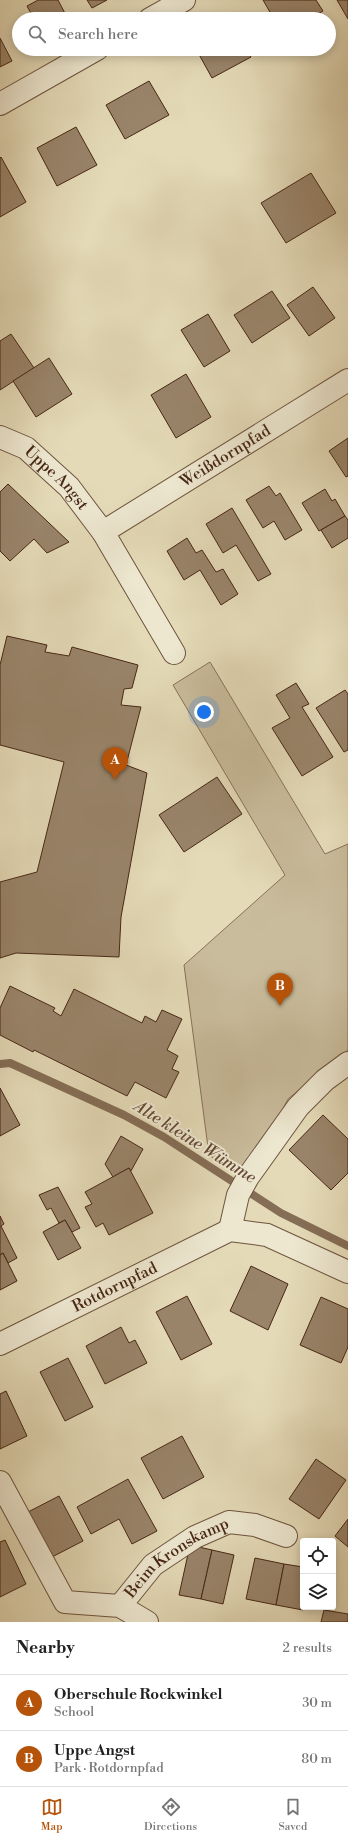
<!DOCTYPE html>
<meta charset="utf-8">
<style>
:root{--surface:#fff;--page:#f2f2f2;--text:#222;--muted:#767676;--line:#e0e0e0;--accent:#b45309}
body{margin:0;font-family:"Libre Bodoni",serif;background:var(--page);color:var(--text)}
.controls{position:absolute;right:12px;bottom:12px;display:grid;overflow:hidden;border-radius:4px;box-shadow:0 2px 10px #0003}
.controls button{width:36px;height:36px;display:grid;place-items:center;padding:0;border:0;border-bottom:1px solid var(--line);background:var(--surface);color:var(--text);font:20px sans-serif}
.you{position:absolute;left:204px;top:712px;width:14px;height:14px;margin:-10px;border:3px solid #fff;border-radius:50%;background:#1a73e8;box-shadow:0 0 0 6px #1a73e833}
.badge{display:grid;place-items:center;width:26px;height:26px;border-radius:50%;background:var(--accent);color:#fff;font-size:13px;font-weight:700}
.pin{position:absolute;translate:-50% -33px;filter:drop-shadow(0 1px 2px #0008)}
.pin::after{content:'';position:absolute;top:21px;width:14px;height:12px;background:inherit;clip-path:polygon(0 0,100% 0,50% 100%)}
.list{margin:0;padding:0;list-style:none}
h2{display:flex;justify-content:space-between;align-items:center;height:52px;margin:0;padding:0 16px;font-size:17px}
h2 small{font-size:13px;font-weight:400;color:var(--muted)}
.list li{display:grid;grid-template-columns:26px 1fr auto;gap:12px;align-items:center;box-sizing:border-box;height:56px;padding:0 16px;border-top:1px solid var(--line)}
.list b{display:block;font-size:15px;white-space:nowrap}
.list p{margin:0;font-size:13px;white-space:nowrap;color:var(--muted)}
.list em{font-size:13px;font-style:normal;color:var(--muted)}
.icon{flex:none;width:22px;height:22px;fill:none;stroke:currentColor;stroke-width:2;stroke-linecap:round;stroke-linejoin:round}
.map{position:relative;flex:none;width:348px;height:1622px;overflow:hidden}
.search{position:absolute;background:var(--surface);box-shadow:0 2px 10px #0003;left:12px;right:12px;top:12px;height:44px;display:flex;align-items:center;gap:10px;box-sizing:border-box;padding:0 14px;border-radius:22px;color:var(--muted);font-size:15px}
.sheet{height:164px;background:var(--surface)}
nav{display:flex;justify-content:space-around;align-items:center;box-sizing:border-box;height:56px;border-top:1px solid var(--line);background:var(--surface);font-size:11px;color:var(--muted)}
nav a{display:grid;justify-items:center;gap:2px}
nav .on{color:var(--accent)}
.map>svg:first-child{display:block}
.green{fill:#c9bc9c;stroke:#887259}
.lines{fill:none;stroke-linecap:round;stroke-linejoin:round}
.stream{stroke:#856e56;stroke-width:8}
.building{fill:#99846a;stroke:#472716}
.minor-casing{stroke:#6e543e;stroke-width:24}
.minor{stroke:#ede7d0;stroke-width:22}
.labels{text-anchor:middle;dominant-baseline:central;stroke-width:4;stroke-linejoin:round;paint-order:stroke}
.street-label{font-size:16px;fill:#472716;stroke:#ede7d0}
.water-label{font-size:17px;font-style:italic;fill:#664a36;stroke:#ede7d0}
</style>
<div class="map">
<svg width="348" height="1622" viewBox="0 0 348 1622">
<rect width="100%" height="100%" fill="#e4dab7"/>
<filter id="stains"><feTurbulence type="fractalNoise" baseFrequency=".005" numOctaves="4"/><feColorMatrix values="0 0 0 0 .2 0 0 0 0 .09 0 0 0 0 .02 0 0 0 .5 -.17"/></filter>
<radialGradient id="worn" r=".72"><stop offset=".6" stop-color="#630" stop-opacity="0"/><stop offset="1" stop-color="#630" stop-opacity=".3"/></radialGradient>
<polygon class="green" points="210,662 325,854 348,844 348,1050 288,1099 245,1180 209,1155 184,965 285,875 173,685"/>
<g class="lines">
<polyline class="stream" points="0,1064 10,1063 124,1115 164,1137 281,1213 348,1246"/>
</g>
<g class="building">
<polygon points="38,0 58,0 68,19 34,19 27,6"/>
<polygon points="87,0 107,0 92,8"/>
<polygon points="263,0 316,0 323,11 309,19 274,19"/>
<polygon points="337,0 348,0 348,19"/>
<polygon points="0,38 12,61 0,67"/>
<polygon points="196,49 246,49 251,57 212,78"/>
<polygon points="149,81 169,115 125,139 106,105"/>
<polygon points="76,127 97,165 57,186 37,148"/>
<polygon points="1,157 26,202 0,217 0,158"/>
<polygon points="311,173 336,213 286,243 261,203"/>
<polygon points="313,287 335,318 309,336 287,305"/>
<polygon points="272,291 290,318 252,343 234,315"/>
<polygon points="208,314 230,351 204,367 181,330"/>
<polygon points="11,334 34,368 0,390 0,341"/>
<polygon points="49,358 72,394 36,417 13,381"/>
<polygon points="186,374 211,417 176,438 151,395"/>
<polygon points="348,438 348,476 346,477 329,451"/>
<polygon points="8,484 69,542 47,553 34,539 10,561 0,551 0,492"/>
<polygon points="269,486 276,496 280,493 302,530 285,540 274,521 263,528 246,500"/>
<polygon points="325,489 332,501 335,499 345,516 319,531 302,503"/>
<polygon points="232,508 271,574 258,581 236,545 223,553 206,524"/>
<polygon points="345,516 348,520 348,538 332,548 321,530"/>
<polygon points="187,538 196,553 202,550 216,572 223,569 238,594 221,605 200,570 184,580 167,551"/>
<polygon points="7,636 47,645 45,652 69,656 72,647 138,665 132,688 124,689 121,705 141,707 126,765 147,773 121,917 119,957 16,953 0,958 0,882 37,872 64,762 0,745 0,665"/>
<polygon points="296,683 309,704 302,707 333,757 302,776 272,728 290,718 276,695"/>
<polygon points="345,690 348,694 348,750 344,752 316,708"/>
<polygon points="217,777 242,814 184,852 159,815"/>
<polygon points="10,986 55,1008 53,1011 61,1016 74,989 142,1023 145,1016 156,1022 162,1010 182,1019 167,1050 178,1056 172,1069 179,1072 166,1098 135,1082 127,1096 34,1050 33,1052 0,1035 0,1008"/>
<polygon points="0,1088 20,1125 0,1136"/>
<polygon points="323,1115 348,1139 348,1173 331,1190 289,1150"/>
<polygon points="121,1136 143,1149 131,1171 129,1168 113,1177 105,1164"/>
<polygon points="129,1168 153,1213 109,1235 103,1223 96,1227 85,1207 92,1204 85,1192"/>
<polygon points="58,1187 80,1228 72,1232 65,1220 59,1223 51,1208 47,1210 39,1195"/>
<polygon points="0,1216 4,1224 1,1226 17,1258 8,1263 3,1253 0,1255"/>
<polygon points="65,1220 81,1248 58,1260 43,1232"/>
<polygon points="3,1253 17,1281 0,1290 0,1255"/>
<polygon points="251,1266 288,1284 268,1330 230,1311"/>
<polygon points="187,1296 212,1344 181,1360 156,1312"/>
<polygon points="321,1297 348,1309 348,1347 341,1363 300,1345"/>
<polygon points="121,1327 129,1343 135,1340 147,1363 105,1384 86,1346"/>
<polygon points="68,1358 93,1407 65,1421 40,1372"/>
<polygon points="6,1391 27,1436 0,1449 0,1394"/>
<polygon points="182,1436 204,1477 163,1499 141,1458"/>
<polygon points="316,1459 346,1480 319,1519 289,1499"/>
<polygon points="128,1479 157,1531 132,1544 119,1519 91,1534 77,1507"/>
<polygon points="59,1496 83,1541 52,1557 28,1512"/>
<polygon points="348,1519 348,1547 335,1536"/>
<polygon points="5,1540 26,1584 0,1597 0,1542"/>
<polygon points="190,1545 212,1550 201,1599 179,1595"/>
<polygon points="212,1550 234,1555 223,1604 201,1599"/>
<polygon points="255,1558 284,1564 276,1605 246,1599"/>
<polygon points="284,1564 303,1567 303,1610 276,1605"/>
<polygon points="324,1610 348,1614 348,1622 321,1622"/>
</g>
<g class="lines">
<g class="minor-casing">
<g id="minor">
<polyline points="150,19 184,0"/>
<polyline points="0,104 97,49"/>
<path id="s1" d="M0,437L26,448L69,487L103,532L174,653"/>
<path id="s2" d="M103,532L348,380"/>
<polyline points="230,1230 238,1195 248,1177 298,1107 325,1080 348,1063"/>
<path id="s3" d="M0,1344L230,1230L267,1235L348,1272"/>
<polyline points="0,1482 65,1602 120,1606 147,1622"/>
<path id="s4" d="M120,1606L153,1565L195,1537L229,1522L255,1525L286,1536"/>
</g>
</g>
<use href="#minor" class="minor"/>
</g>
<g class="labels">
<g class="street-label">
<text stroke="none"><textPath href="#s2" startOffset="144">Weißdornpfad</textPath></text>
<text stroke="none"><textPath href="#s1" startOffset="71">Uppe Angst</textPath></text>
<text stroke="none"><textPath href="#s3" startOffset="128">Rotdornpfad</textPath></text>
<text stroke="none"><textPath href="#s4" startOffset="76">Beim Kronskamp</textPath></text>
</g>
<g class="water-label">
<text transform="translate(195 1142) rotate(32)">Alte kleine Wümme</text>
</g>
</g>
<rect width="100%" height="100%" filter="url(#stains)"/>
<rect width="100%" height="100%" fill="url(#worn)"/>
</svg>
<div class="controls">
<button><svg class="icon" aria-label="locate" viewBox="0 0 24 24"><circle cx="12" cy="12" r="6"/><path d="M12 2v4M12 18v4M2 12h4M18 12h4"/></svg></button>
<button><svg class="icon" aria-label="layers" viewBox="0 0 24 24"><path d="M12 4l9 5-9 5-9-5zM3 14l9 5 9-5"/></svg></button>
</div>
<div class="you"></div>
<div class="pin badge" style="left:115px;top:780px">A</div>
<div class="pin badge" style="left:280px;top:1006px">B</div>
<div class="search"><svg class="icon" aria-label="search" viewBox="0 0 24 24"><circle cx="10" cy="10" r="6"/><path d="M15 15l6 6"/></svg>Search here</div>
</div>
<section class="sheet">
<h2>Nearby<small>2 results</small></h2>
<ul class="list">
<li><span class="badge">A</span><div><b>Oberschule Rockwinkel</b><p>School</p></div><em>30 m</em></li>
<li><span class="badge">B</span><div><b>Uppe Angst</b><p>Park · Rotdornpfad</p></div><em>80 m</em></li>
</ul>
</section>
<nav>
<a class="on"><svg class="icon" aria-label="map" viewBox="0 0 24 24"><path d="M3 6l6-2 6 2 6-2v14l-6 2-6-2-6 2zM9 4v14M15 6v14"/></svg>Map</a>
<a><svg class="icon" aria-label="directions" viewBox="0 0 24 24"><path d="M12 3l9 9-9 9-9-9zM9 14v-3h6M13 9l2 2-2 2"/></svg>Directions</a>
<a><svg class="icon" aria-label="saved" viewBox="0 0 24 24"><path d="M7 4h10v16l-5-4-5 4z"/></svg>Saved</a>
</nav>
